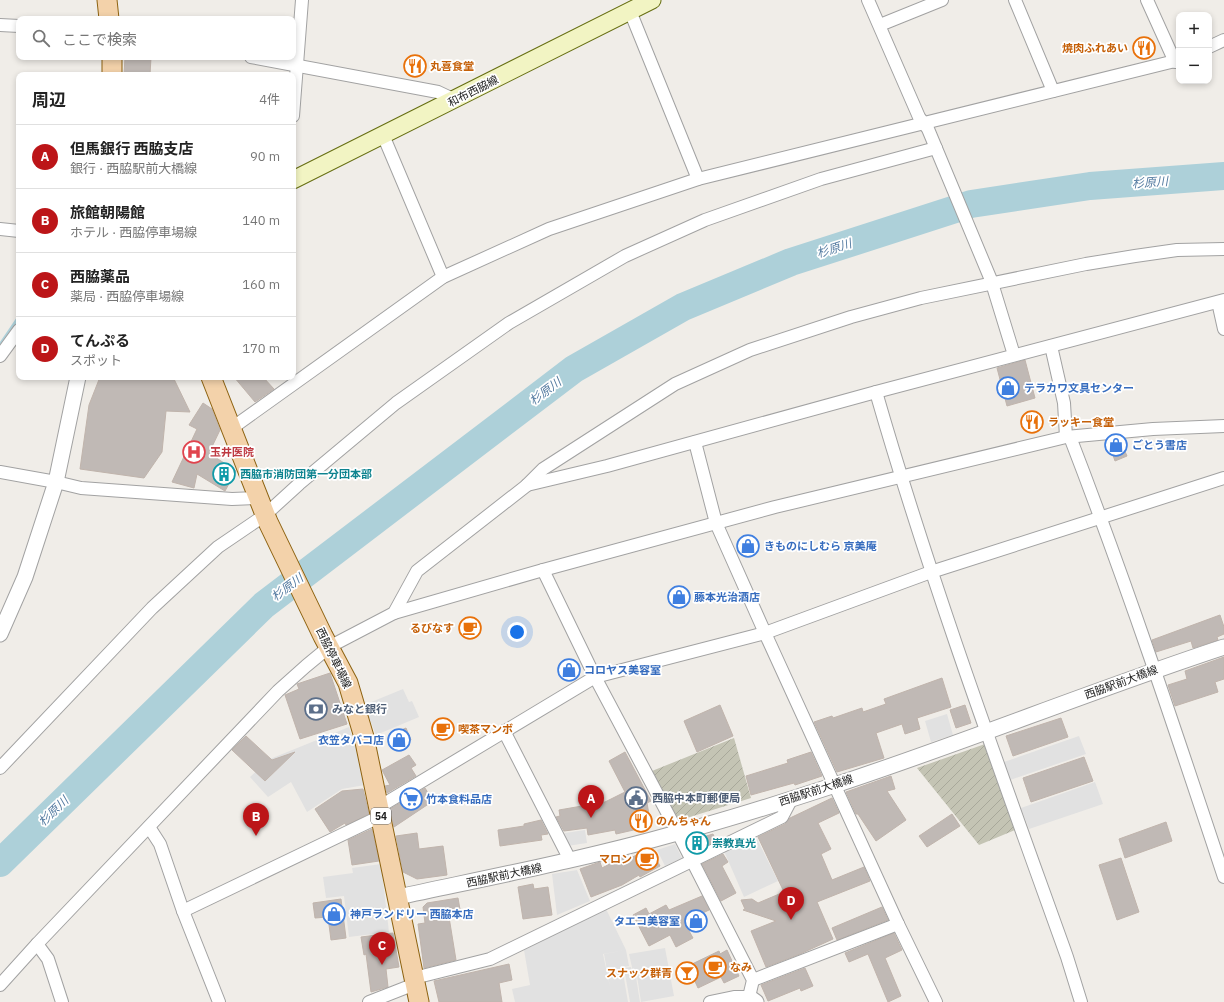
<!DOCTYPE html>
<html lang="ja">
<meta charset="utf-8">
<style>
:root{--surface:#fff;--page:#f2f2f2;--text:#222;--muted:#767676;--line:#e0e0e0;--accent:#bc1518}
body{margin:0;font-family:"IBM Plex Sans","Noto Sans JP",sans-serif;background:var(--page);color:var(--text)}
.controls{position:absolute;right:12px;top:12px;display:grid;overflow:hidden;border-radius:8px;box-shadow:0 2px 6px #0003}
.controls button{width:36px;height:36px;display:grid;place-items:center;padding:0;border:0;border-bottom:1px solid var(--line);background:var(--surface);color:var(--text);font:20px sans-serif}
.you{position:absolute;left:517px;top:632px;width:14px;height:14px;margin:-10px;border:3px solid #fff;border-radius:50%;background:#1a73e8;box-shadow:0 0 0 6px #1a73e833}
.badge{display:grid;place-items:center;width:26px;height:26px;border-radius:50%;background:var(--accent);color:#fff;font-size:13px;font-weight:700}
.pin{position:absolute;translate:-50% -33px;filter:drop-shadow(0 1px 2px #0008)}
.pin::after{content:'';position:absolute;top:21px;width:14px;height:12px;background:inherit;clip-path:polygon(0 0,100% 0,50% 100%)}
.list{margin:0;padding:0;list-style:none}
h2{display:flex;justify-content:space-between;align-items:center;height:52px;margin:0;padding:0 16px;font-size:17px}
h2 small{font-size:13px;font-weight:400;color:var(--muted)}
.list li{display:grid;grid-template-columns:26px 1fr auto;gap:12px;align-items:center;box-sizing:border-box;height:64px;padding:0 16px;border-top:1px solid var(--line)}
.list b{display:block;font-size:15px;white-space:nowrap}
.list p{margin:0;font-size:13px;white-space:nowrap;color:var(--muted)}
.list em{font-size:13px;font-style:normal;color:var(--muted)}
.icon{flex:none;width:22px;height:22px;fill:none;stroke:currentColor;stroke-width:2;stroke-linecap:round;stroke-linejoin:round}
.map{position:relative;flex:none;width:1224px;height:1002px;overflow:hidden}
.search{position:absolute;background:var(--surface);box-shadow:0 2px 6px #0003;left:16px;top:16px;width:280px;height:44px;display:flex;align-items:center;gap:10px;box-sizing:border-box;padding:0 14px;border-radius:8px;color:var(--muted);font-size:15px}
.panel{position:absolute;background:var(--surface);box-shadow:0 2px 6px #0003;left:16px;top:72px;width:280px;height:308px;border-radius:8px}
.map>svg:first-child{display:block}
.construction{fill:url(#construction-furrows)}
.parking{fill:#e1e1e1}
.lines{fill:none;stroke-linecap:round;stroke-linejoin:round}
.stream{stroke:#add0d9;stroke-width:4.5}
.river{stroke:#add0d9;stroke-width:28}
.building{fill:#c0b9b5;stroke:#c0b4ac}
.minor-casing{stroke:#a2a2a2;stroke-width:14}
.tertiary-casing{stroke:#a2a2a2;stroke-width:17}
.secondary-casing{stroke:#666e11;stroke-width:19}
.primary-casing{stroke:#8d6210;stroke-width:21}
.minor{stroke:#fff;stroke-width:12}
.tertiary{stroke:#fff;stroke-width:15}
.secondary{stroke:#f2f4c3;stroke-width:17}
.primary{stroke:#f3d2aa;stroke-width:19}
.labels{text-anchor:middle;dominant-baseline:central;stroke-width:3.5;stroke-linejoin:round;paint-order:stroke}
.shield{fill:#fff;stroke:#646464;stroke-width:1}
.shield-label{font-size:10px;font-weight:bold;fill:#212121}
.food-label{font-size:11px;font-weight:bold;fill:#c56008;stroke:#fff;text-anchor:start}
.street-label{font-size:11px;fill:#212121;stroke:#fff}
.shop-label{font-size:11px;font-weight:bold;fill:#366cbe;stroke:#fff;text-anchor:start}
.health-label{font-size:11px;font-weight:bold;fill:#be3a42;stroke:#fff;text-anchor:start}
.culture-label{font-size:11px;font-weight:bold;fill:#0d838f;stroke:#fff;text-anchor:start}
.service-label{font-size:11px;font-weight:bold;fill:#4e5e75;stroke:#fff;text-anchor:start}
.water-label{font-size:12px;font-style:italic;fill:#537aa0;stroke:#fff}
</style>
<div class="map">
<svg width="1224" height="1002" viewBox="0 0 1224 1002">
<defs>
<pattern id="construction-furrows" width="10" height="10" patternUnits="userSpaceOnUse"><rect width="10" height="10" fill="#c4c4b4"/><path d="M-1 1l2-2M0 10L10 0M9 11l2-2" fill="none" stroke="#a8a89a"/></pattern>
</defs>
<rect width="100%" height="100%" fill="#f0ede8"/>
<g class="construction">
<polygon points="734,738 751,798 677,821 652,771"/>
<polygon points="985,744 1015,830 979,845 917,768"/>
</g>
<g class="parking">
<polygon points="403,689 409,702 412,701 419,717 376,735 364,705"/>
<polygon points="947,714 953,735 931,742 925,721"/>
<polygon points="349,727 362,765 365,785 342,789 307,812 291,782 268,797 250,777 270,759"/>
<polygon points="1079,736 1086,754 1010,780 1004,762"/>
<polygon points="1095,782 1103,804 1029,829 1021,808"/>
<polygon points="585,830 587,843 567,846 565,833"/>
<polygon points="756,837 778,881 744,897 724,851"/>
<polygon points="675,844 682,858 665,866 657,850"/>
<polygon points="381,864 389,932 349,937 344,896 326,898 323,877 353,873 352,868"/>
<polygon points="577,870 590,901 557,915 552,874"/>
<polygon points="606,909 626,950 603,954 610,987 604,954 626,950 629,966 622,967 628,1002 515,1002 512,989 530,985 524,950"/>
<polygon points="665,948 674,996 641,1002 637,976 634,976 629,954"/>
<polygon points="631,967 633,978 636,977 640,1002 630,1002 624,968"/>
</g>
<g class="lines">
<polyline class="stream" points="2,343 19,318"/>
<polyline class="river" points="0,863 264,605 574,369 683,307 791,262 971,204 1090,186 1224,176"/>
</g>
<g class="building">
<polygon points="125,57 151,57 150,75 124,75"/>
<polygon points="1025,360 1035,398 1007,406 997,368"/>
<polygon points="100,377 173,377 190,412 166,411 162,452 144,478 80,469 89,405"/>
<polygon points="234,377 263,377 274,389 255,402"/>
<polygon points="203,403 212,409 220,430 209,453 236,471 225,491 197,474 194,488 172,482 197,429 189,425"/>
<polygon points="1120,440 1127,456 1115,461 1108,441"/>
<polygon points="1220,615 1224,627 1224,634 1217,637 1218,640 1193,648 1191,641 1156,652 1152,640"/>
<polygon points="1224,657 1224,679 1215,682 1218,692 1175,706 1168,685 1187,679 1185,671"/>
<polygon points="330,673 347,724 300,739 285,695 299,689 297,684"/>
<polygon points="942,678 951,707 917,718 920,729 905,734 902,724 876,733 884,758 837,772 814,722 832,716 833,718 862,708 863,712 886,704 884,699"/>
<polygon points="720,705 733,736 697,752 684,721"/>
<polygon points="965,705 971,723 956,728 950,710"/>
<polygon points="1061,718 1068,737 1013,756 1006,736"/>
<polygon points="406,728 411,740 397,746 392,734"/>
<polygon points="246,736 272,760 295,752 265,781 232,750"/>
<polygon points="625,752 651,801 647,803 651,826 616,834 615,830 588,835 587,828 564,831 556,817 560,816 559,810 605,802 625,792 609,761"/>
<polygon points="811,752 822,776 795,785 794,783 751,795 746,776 788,763 787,760"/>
<polygon points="409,755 416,765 411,768 416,776 387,793 385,786 390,785 382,770"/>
<polygon points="1084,757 1093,781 1031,802 1023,778"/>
<polygon points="891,776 895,789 887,791 906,820 876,841 858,814 856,814 846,792"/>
<polygon points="425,788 433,801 394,827 390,809"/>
<polygon points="363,789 369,814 346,825 345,823 330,832 315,809 342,791"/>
<polygon points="832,798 839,813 818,823 831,849 821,854 832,880 864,867 870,881 817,902 833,939 800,954 766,967 751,931 776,921 743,910 745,909 741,900 752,899 758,903 784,892 758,837 785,824 790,818"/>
<polygon points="952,814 960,826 927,847 919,836"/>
<polygon points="541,820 548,834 541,835 542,840 500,846 498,830 524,826 524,824"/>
<polygon points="1166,822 1172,841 1125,858 1119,839"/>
<polygon points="372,829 379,861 352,865 348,840"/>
<polygon points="417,833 419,849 443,846 447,875 417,879 403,872 396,836"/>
<polygon points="713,834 716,841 695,851 691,841 703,836 703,837"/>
<polygon points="651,849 660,866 640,877 639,875 622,885 591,897 580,869 600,862 602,868 623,857 627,856 629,859 642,852"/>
<polygon points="723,854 728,862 722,866 736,893 721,901 702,864"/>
<polygon points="1121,858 1139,912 1117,920 1099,865"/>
<polygon points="533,884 534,889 548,887 552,915 523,919 518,887"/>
<polygon points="702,896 709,910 684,922 693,938 676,947 670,935 649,946 633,915 646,908 649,914 666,905 669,910"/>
<polygon points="458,898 461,915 449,917 456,960 424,968 418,924 425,923 423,907 427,903"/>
<polygon points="341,899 346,938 331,940 328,917 315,918 313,903"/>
<polygon points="882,907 888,920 837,940 832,928"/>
<polygon points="393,933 399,967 386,969 388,987 371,992 366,954 364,955 361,937"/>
<polygon points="894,933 902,950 885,958 901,996 888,1002 868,954 849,962 845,953"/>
<polygon points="727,950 739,976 724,983 721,977 698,988 688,966 719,951 720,954"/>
<polygon points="509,964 512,980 499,983 502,1002 439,1002 434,981"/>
<polygon points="805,968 813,986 801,991 800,988 768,1001 761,985"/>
</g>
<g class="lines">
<g class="minor-casing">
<g id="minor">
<polyline points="868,0 919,117 928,129 991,280 1014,355"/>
<polyline points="1015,0 1053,91"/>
<polyline points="1147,0 1175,62"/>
<polyline points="630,11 698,179"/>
<polyline points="0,25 19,26"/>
<polyline points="880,25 942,0"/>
<polyline points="1209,47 1224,40"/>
<polyline points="251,57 438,92 455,100"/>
<polyline points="293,116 302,0"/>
<polyline points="383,135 443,277"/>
<polyline points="0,229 19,231"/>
<polyline points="1218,302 1224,329"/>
<polyline points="1051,346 1064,403 1066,437"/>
<polyline points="0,356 19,330"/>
<path d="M876,392C931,583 1000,770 1067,957L1081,1002"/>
<polyline points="232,428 443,277 549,229 698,179 1179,60"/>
<path d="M1070,437C1126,582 1175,729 1224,877"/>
<polyline points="695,442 716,523 765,633 898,924 936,1002"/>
<polyline points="0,472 56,482 81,488 232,499 258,498"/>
<polyline points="527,485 607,466 876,392 1224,300"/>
<polyline points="543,570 595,677 678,833 753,980 749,997 734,997 710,1002"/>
<polyline points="394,613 543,570 775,507 1066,437 1153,429 1224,426"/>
<polyline points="504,731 570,860"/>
<polyline points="0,768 152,608 218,547 265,515 299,484 396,403 509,323 625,256 705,220 821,179 936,148"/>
<polyline points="379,807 595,677 765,633 931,572 1224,478"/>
<polyline points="149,827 160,844 183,911 219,1002"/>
<polyline points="183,911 381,816"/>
<polyline points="37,944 48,959 62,1002"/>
<polyline points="414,978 490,959 782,817 792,798"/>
<polyline points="753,980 898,924"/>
<polyline points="0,985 37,944 278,691 306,666 329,647 394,613 417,571 526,486 543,469 675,384 750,350 851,317 921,298 1086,264 1135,256 1177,250 1224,249"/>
<polyline points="369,1002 415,984"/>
</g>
</g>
<g class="tertiary-casing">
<g id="tertiary">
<polyline points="0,634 25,577 56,482 78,377"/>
<path d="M398,897C491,877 585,859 677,833C730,819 783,802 835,785C966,742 1093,690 1224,647"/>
<polyline points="749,997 756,1002"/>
</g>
</g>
<g class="secondary-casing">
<polyline id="secondary" points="293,180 652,0"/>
</g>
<g class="primary-casing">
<g id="primary">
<polyline points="107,0 109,19"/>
<polyline points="112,57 112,75"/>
<polyline points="211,377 268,522 323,636 348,683 364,737 419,1002"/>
</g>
</g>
<use href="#minor" class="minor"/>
<use href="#tertiary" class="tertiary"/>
<use href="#secondary" class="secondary"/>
<use href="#primary" class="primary"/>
</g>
<defs>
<g id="restaurant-ring" transform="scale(1.15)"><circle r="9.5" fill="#fff" stroke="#e8710a" stroke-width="1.5"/><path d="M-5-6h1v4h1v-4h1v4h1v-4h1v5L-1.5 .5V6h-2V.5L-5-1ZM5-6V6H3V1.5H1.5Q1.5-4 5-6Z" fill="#e8710a"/></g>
<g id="shop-ring" transform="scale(1.15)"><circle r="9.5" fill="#fff" stroke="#3f7fe0" stroke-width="1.5"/><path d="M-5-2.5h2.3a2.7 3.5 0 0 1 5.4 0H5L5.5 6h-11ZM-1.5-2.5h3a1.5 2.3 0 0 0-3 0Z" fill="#3f7fe0"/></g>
<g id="hospital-ring" transform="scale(1.15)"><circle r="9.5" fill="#fff" stroke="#e0444e" stroke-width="1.5"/><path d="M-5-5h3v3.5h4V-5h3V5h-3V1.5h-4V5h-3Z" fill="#e0444e"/></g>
<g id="building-ring" transform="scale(1.15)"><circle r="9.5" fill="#fff" stroke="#0f9aa8" stroke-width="1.5"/><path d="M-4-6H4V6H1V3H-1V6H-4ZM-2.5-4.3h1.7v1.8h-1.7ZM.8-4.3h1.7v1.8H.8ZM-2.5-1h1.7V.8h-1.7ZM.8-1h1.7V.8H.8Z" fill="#0f9aa8"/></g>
<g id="cafe-ring" transform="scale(1.15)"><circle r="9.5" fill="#fff" stroke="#e8710a" stroke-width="1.5"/><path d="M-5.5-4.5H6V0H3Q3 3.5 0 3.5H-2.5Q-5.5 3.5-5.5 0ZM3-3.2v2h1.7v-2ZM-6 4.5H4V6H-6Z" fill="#e8710a"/></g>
<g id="bank-ring" transform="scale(1.15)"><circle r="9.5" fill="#fff" stroke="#5c6f8a" stroke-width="1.5"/><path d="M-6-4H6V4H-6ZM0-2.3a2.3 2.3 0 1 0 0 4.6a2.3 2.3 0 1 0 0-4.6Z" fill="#5c6f8a"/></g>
<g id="civic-ring" transform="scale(1.15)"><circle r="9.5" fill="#fff" stroke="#5c6f8a" stroke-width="1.5"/><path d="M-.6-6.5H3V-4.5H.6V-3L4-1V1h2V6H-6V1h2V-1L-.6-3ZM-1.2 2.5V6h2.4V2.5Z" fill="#5c6f8a"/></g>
<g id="supermarket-ring" transform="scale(1.15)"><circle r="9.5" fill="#fff" stroke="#3f7fe0" stroke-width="1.5"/><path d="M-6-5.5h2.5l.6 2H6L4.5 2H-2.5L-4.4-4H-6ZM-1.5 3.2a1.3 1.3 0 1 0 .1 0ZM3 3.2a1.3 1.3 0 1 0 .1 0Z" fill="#3f7fe0"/></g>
<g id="bar-ring" transform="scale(1.15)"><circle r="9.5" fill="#fff" stroke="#e8710a" stroke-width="1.5"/><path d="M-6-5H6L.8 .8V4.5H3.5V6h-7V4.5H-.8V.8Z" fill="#e8710a"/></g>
</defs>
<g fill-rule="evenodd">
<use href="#restaurant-ring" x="1144" y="48"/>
<use href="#restaurant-ring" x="415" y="66"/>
<use href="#shop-ring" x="1008" y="388"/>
<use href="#restaurant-ring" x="1032" y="422"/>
<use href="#shop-ring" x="1116" y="445"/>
<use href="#hospital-ring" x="194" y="452"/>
<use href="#building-ring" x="224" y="474"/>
<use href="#shop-ring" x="748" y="546"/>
<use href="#shop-ring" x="679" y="597"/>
<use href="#cafe-ring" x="470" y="628"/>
<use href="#shop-ring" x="569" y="670"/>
<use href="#bank-ring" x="316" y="709"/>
<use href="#cafe-ring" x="443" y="729"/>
<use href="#shop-ring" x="399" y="740"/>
<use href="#civic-ring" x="636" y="798"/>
<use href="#supermarket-ring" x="411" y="799"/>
<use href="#restaurant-ring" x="641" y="821"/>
<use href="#building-ring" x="697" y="843"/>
<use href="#cafe-ring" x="647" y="859"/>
<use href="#shop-ring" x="334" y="914"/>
<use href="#shop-ring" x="696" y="921"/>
<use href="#cafe-ring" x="715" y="967"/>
<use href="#bar-ring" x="687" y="973"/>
</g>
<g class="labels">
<rect class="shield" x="371" y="808" width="20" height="16" rx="3"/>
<g class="shield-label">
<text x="381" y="816">54</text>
</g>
<g class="food-label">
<text x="1128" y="48" text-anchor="end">焼肉ふれあい</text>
<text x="430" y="66">丸喜食堂</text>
<text x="1048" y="422">ラッキー食堂</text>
<text x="454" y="628" text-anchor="end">るびなす</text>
<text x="458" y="729">喫茶マンボ</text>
<text x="656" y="821">のんちゃん</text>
<text x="632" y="859" text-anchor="end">マロン</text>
<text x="730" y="967">なみ</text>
<text x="672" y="973" text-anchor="end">スナック群青</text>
</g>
<g class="street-label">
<text transform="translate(473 91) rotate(-27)">和布西脇線</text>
<text transform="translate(334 658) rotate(64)">西脇停車場線</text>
<text transform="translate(1121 682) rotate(-20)">西脇駅前大橋線</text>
<text transform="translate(816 790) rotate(-18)">西脇駅前大橋線</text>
<text transform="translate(504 875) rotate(-12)">西脇駅前大橋線</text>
</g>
<g class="shop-label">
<text x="1024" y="388">テラカワ文具センター</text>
<text x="1132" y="445">ごとう書店</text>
<text x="764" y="546">きものにしむら 京美庵</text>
<text x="694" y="597">藤本光治酒店</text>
<text x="584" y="670">コロヤス美容室</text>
<text x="384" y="740" text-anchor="end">衣笠タバコ店</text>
<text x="426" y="799">竹本食料品店</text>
<text x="350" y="914">神戸ランドリー 西脇本店</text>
<text x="680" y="921" text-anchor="end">タエコ美容室</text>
</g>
<g class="health-label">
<text x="210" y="452">玉井医院</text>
</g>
<g class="culture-label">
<text x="240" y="474">西脇市消防団第一分団本部</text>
<text x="712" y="843">崇教真光</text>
</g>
<g class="service-label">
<text x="332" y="709">みなと銀行</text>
<text x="652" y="798">西脇中本町郵便局</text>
</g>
<g class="water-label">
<text transform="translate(1150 182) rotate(-4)">杉原川</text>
<text transform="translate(834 248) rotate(-18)">杉原川</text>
<text transform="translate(545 391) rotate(-37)">杉原川</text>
<text transform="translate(287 587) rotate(-37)">杉原川</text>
<text transform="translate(53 811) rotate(-44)">杉原川</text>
</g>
</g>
</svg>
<div class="controls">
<button>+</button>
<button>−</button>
</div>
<div class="you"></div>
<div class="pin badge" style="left:591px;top:818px">A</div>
<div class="pin badge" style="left:256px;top:836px">B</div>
<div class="pin badge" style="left:382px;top:965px">C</div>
<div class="pin badge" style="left:791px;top:920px">D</div>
<div class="search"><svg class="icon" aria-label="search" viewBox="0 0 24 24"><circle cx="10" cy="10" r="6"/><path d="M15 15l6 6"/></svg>ここで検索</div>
<section class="panel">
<h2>周辺<small>4件</small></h2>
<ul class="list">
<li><span class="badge">A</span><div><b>但馬銀行 西脇支店</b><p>銀行 · 西脇駅前大橋線</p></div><em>90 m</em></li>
<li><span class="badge">B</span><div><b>旅館朝陽館</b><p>ホテル · 西脇停車場線</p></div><em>140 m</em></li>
<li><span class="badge">C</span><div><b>西脇薬品</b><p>薬局 · 西脇停車場線</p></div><em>160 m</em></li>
<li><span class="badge">D</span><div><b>てんぷる</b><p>スポット</p></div><em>170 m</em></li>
</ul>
</section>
</div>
